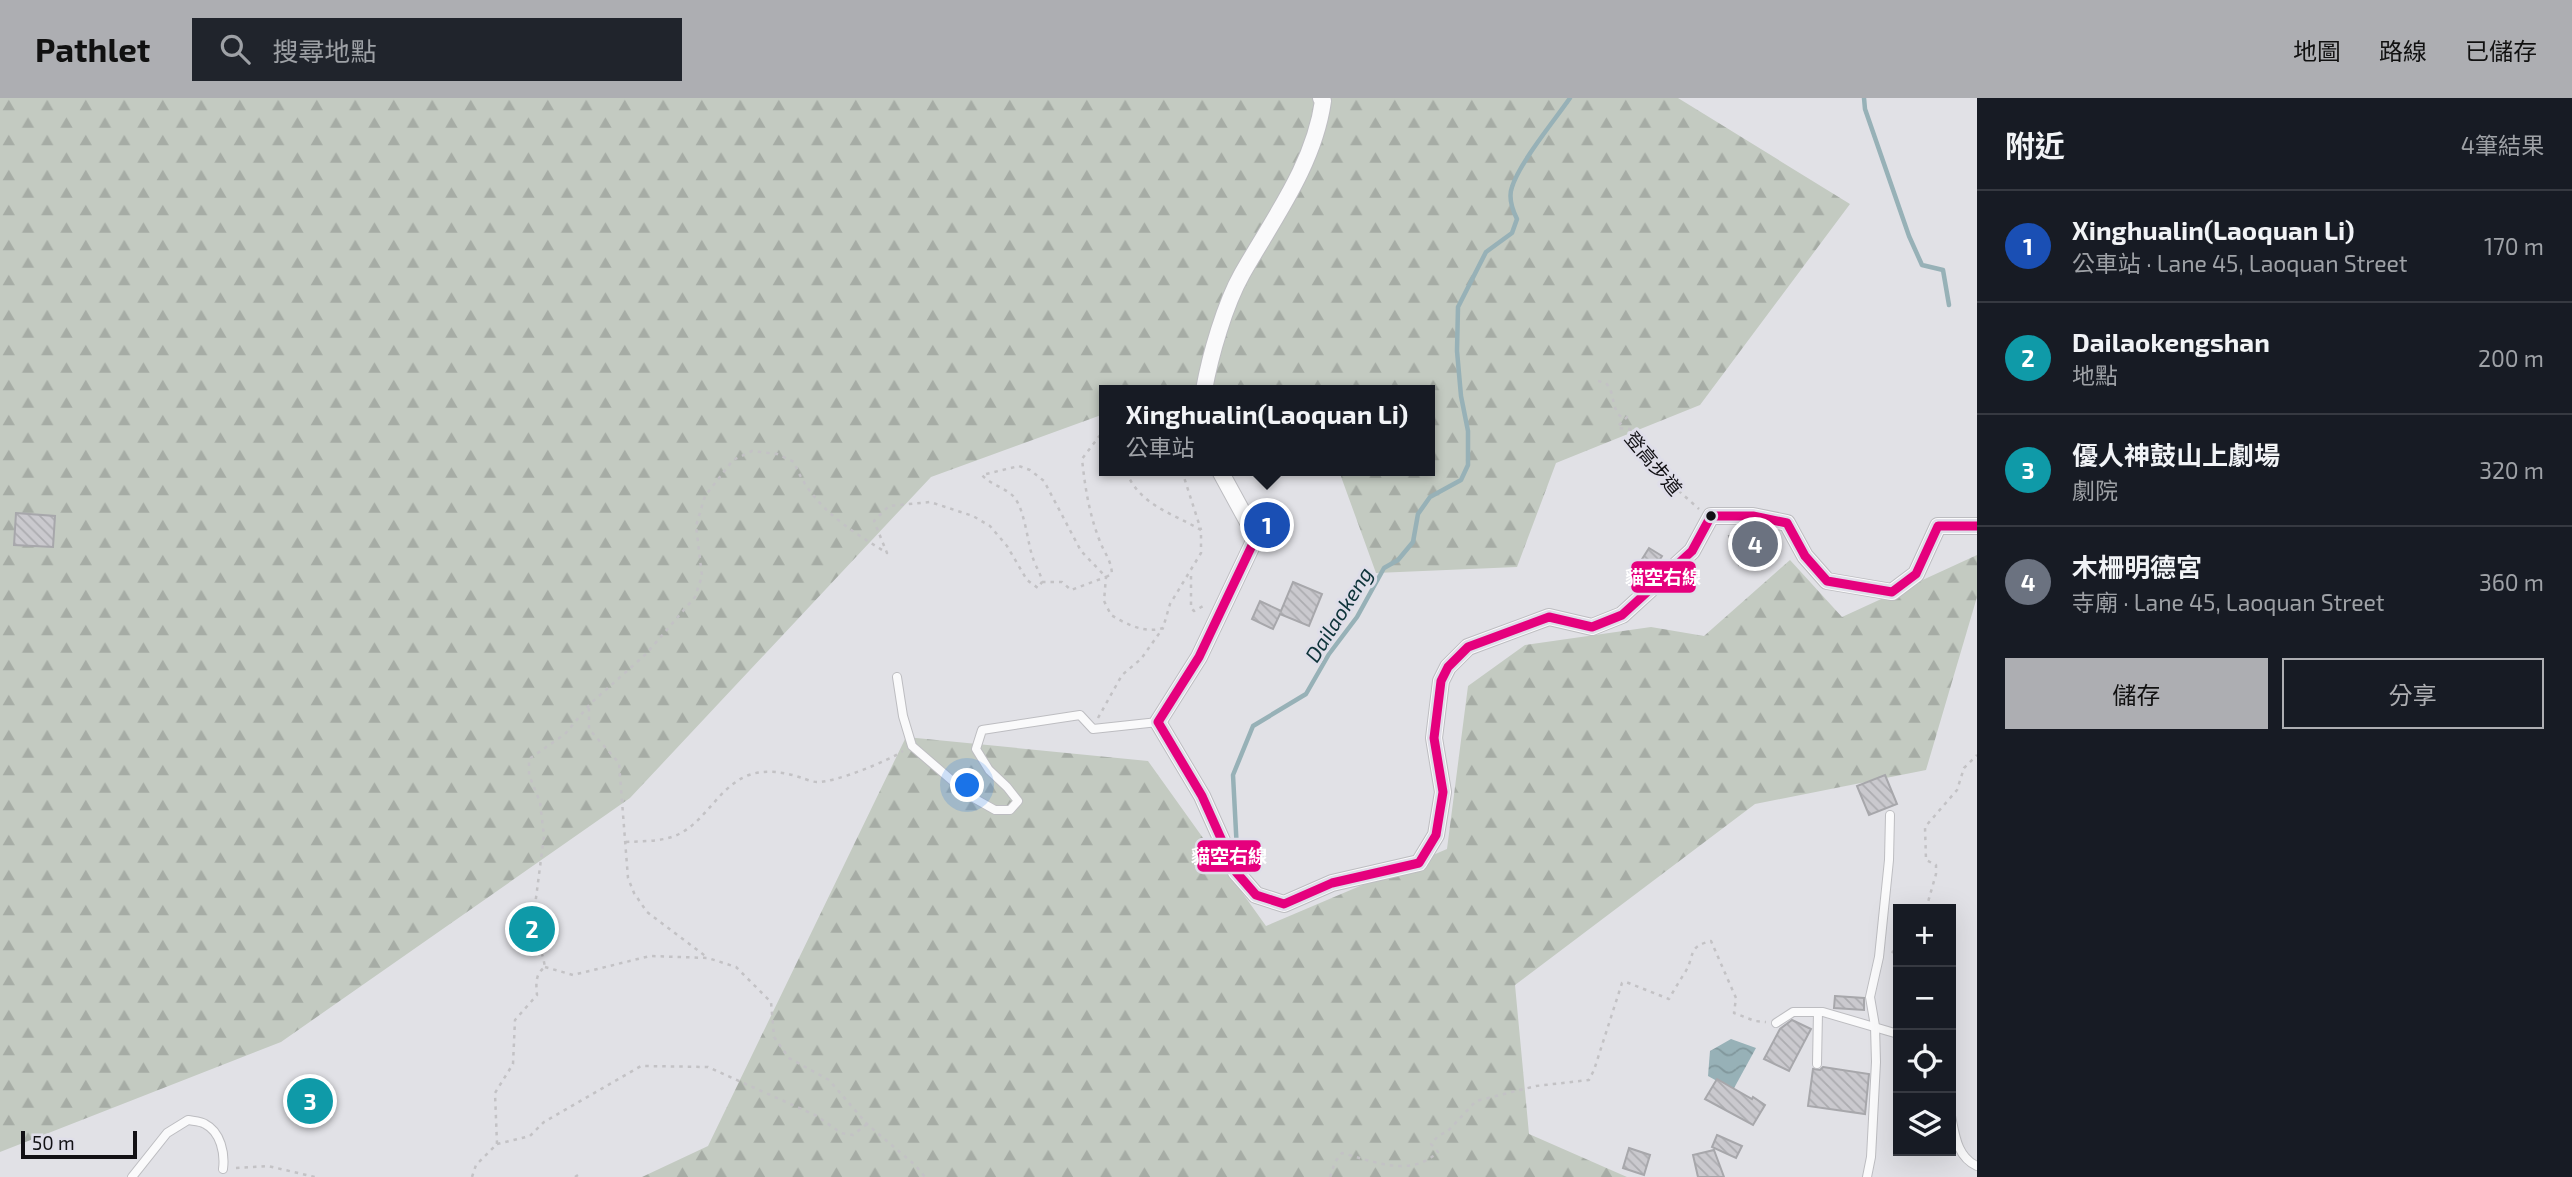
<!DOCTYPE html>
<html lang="zh-TW">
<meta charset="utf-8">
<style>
:root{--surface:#171b24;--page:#20242c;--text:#f1f3f6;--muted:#9ea1a6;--line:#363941;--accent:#adaeb2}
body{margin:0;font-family:"Exo 2","Noto Sans TC",sans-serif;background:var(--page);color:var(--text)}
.controls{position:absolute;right:21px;bottom:21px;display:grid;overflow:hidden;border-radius:0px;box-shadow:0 7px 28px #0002}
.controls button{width:63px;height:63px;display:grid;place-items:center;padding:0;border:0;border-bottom:2px solid var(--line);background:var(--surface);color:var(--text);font:35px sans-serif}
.scale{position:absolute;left:21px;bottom:18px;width:116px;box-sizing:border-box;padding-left:7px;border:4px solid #121115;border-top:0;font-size:19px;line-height:24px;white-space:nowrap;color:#121115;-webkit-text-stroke:5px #dfdee9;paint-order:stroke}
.you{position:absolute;left:968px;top:688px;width:24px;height:24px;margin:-18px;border:5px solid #fff;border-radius:50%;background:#1a73e8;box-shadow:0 0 0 10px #1a73e833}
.badge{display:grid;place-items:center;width:46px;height:46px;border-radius:50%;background:var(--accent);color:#fff;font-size:23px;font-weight:700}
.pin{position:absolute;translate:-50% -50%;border:4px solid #fff;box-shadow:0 2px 7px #0006}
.popup{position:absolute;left:1099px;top:287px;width:336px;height:91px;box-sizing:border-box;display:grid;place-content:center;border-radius:0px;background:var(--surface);filter:drop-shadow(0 2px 5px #0005);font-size:23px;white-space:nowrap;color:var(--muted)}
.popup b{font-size:26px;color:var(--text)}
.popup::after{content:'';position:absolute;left:50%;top:100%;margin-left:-14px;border:14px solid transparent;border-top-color:var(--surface)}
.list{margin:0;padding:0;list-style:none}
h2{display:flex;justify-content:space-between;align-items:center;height:91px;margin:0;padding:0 28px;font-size:30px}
h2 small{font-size:23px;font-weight:400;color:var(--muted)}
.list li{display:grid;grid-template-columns:46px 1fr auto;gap:21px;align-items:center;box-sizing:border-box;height:112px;padding:0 28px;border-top:2px solid var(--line)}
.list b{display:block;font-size:26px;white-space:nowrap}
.list p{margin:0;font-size:23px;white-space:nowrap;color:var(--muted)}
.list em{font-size:23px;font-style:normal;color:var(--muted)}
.actions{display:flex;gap:14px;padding:21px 28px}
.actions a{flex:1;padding:16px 0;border:2px solid var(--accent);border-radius:0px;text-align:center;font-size:24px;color:var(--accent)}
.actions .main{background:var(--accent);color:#111}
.icon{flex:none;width:38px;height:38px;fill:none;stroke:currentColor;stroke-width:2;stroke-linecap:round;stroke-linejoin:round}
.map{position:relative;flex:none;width:1977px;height:1079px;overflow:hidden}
header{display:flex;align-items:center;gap:42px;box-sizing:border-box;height:98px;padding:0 35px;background:var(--accent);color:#111}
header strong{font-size:33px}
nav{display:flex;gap:38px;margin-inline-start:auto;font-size:24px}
.search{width:490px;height:63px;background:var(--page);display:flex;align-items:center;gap:18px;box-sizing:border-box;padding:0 24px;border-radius:0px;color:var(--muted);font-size:26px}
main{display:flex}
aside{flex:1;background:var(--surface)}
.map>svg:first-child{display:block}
.forest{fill:url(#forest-firs)}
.water{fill:url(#water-waves)}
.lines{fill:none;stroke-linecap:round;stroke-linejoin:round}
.stream{stroke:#97b1b7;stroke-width:4.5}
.building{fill:url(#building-back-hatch);stroke:#a7a7ab;stroke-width:2}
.service-casing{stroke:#bdbdc1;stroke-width:10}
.minor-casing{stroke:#bdbdc1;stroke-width:18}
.path{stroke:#c3c2c5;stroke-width:2.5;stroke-dasharray:3.5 5;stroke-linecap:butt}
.service{stroke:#fafafb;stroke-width:8}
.minor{stroke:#fafafb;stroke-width:16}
.bus-1-casing{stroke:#dfdee9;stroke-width:14}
.bus-1{stroke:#e5007d;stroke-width:9}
.bus-dot{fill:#121115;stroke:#dfdee9;stroke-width:2.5}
.labels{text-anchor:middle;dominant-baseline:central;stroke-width:6;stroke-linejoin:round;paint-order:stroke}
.street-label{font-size:19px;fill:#121115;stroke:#dfdee9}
.water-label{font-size:21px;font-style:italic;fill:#0d3339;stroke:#dfdee9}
.line-badge{stroke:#dfdee9;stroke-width:2.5}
.badge-label{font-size:19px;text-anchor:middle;font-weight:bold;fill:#fff}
</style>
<header>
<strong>Pathlet</strong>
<div class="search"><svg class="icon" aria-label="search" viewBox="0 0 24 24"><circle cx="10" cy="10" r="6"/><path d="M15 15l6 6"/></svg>搜尋地點</div>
<nav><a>地圖</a><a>路線</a><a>已儲存</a></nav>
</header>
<main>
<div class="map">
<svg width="1977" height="1079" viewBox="0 0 1977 1079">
<defs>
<pattern id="forest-firs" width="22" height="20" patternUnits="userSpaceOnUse" patternTransform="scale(1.75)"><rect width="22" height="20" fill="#c3cac1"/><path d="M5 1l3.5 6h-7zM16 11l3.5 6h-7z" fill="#a6aca5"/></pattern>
<pattern id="water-waves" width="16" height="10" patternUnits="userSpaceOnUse" patternTransform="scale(1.75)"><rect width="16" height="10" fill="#97b1b7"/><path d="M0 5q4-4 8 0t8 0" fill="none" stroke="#81979c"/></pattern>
<pattern id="building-back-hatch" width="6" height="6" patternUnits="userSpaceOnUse" patternTransform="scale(1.75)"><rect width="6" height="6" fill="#cac9ce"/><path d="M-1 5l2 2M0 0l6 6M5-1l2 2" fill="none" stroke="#acacb0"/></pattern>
</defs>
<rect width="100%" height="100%" fill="#e1e1e6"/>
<g class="forest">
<polygon points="0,0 1678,0 1850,106 1700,307 1556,365 1517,469 1376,475 1339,373 1430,373 1430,292 1182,292 1174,290 1168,292 1104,292 1104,316 931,379 630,700 281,944 0,1054"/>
<polygon points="1977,457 1977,499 1926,672 1755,706 1515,887 1529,1036 1627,1079 642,1079 708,1048 906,639 1148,663 1266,828 1447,751 1468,588 1525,547 1651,529 1704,538 1790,462 1842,519"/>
</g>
<polygon class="water" points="1731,941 1756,950 1733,992 1708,978 1710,953"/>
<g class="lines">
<g class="stream">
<polyline points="1864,0 1865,11 1909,138 1922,167 1943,172 1949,207"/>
<path d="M1237,753L1233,677L1253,628L1306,596L1329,556L1357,519L1384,470L1398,462L1413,444L1418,416L1430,399L1461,382L1468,367V333L1461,298L1457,253L1458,209L1486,154L1512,135L1517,121C1512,111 1508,100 1512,89C1520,64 1554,23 1570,0"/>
</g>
</g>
<g class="building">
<polygon points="16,415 55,418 53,449 14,447"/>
<polygon points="1756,429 1773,433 1780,453 1739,467 1729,438"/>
<polygon points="1649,450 1662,458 1650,477 1643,484 1632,477"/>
<polygon points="1293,484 1322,496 1309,528 1280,516 1273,531 1252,521 1260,503 1281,513"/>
<polygon points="1885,677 1897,706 1869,717 1857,688"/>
<polygon points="1835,898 1864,900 1864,912 1834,910"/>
<polygon points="1792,922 1811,931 1789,973 1764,961 1780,931"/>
<polygon points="1823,969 1869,976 1865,1016 1808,1008 1813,971 1820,972"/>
<polygon points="1717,981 1752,1001 1753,999 1765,1007 1753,1027 1705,1001"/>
<polygon points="1717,1037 1742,1048 1736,1060 1712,1049"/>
<polygon points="1629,1050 1650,1057 1644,1077 1623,1070"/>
<polygon points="1714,1052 1724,1079 1698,1079 1693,1057"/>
</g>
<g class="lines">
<g class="service-casing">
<g id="service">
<polyline points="897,579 903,618 912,648 970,698 995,712 1010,712 1018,703 1007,689 989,672 976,651 982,632 1080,617 1093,631 1158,624"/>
<polyline points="1776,925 1793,914 1823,914 1898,936"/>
<polyline points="1817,966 1818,914"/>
<path d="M1951,1018C1955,1037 1957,1059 1977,1068"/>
<path d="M132,1079L167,1035L188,1022C193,1023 201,1023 205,1026C221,1034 225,1056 223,1071"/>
<polyline points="1867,1079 1871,1059 1876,964 1875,928 1870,899 1879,859 1889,762 1890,717"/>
</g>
</g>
<g class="minor-casing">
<g id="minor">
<path d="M1204,292C1210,258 1225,206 1242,176C1273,121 1314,67 1323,3L1321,0"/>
<polyline points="1220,373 1256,439 1199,559 1158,624 1202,698 1236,774 1256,797 1284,806 1332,785 1419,765 1436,737 1443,694 1434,640 1441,583 1448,569 1468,549 1549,519 1592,529 1622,517 1692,453 1711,418 1753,418 1787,425 1805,458 1827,483 1892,494 1916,476 1938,428 1977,428"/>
</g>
</g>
<g class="path">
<path d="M1598,283L1606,285C1616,297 1610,306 1620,318L1627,319L1618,328V330L1630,331L1631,341L1642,348L1662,372L1661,377L1699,411"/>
<polyline points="1182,373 1201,432"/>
<polyline points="1191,478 1191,510 1194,513 1205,507"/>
<path d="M1042,484H1062L1071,492L1106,479L1104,503L1111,517C1126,526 1145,536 1163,530L1170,506L1201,455V432C1172,415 1139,407 1126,373"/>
<polyline points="589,610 589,631 619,665 628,780 634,795 647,814 708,860"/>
<polyline points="1098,620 1122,577 1141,561 1163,530"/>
<path d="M626,744C643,743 663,744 679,736C707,722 719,688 749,677C765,671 785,674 802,680C806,681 812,684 817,684C834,685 888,663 903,653"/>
<polyline points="1926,811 1936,776 1936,767 1926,762 1925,729 1957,692 1964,670 1977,657"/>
<polyline points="1892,855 1898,847"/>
<polyline points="545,869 573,877 650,858 708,860 736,869 771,904 774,939 789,960 829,982 867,1026 915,1067 925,1079"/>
<polyline points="497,1046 530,1038 544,1024 641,968 708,969 817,1018 841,1035 853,1037 867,1026"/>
<polyline points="236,1070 268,1068 315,1079"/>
<path d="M472,1079L476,1067L497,1046L495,995L513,966L515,922L537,897C536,886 535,876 545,869L543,859L532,831L544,738L540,704L529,677V661L565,636L590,606L646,556L695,499L702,478L696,428L705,398L733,362L752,353L777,356L794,364C811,408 848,431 887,455L874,423L889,408L930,404L973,418L990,428L1007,448L1027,482L1038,490L1042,484C1041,476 1037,471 1034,463C1027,446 1026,414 1014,399C1006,390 991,387 982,377L1019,368L1030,372L1044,383L1081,453L1106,479L1112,476C1111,461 1104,455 1099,441C1089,415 1085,389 1082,361L1104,332"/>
<polyline points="575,1079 581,1075"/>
<path d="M1330,1079L1335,1064L1342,1055C1378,1065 1411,1079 1438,1054L1431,1046L1438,1038L1448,1033L1476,1003L1536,988L1589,982L1594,972L1622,885L1626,884L1669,901C1674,892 1679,884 1684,876C1696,858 1686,849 1711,843L1736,900L1734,915L1755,923L1766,924"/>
</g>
<use href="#service" class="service"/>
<use href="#minor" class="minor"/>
<g class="bus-1-casing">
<polyline id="bus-1" points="1256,439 1199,559 1158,624 1202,698 1236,774 1256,797 1284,806 1332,785 1419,765 1436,737 1443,694 1434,640 1441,583 1448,569 1468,549 1549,519 1592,529 1622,517 1692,453 1711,418 1753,418 1787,425 1805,458 1827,483 1892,494 1916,476 1938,428 1977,428"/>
</g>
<use href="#bus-1" class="bus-1"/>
</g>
<circle class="bus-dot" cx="1711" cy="418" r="6"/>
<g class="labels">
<g class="street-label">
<text transform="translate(1654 365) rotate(50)">登高步道</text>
</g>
<g class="water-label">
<text transform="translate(1338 516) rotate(-58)">Dailaokeng</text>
</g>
</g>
<g class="line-badge">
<rect x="1630" y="462" width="67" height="34" rx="7" fill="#e5007d"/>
<rect x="1196" y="741" width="66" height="34" rx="7" fill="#e5007d"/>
</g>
<g class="badge-label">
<text x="1663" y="486">貓空右線</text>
<text x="1229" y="765">貓空右線</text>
</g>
</svg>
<div class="controls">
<button>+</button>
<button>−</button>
<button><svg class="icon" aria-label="locate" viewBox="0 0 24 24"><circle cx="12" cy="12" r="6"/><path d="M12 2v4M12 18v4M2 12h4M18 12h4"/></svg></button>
<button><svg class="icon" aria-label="layers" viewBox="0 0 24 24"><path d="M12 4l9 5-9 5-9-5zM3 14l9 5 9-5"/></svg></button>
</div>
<div class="scale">50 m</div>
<div class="you"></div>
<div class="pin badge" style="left:1267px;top:427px;background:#1a4fb4">1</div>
<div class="popup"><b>Xinghualin(Laoquan Li)</b>公車站</div>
<div class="pin badge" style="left:532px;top:831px;background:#0f9aa8">2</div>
<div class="pin badge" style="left:310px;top:1003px;background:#0f9aa8">3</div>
<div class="pin badge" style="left:1755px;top:446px;background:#6b7280">4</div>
</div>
<aside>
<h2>附近<small>4筆結果</small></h2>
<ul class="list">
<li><span class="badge" style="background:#1a4fb4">1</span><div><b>Xinghualin(Laoquan Li)</b><p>公車站 · Lane 45, Laoquan Street</p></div><em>170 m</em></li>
<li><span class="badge" style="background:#0f9aa8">2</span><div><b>Dailaokengshan</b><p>地點</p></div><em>200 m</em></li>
<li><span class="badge" style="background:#0f9aa8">3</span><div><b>優人神鼓山上劇場</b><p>劇院</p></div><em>320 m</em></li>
<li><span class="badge" style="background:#6b7280">4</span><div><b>木柵明德宮</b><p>寺廟 · Lane 45, Laoquan Street</p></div><em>360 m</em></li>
</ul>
<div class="actions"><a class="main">儲存</a><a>分享</a></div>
</aside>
</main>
